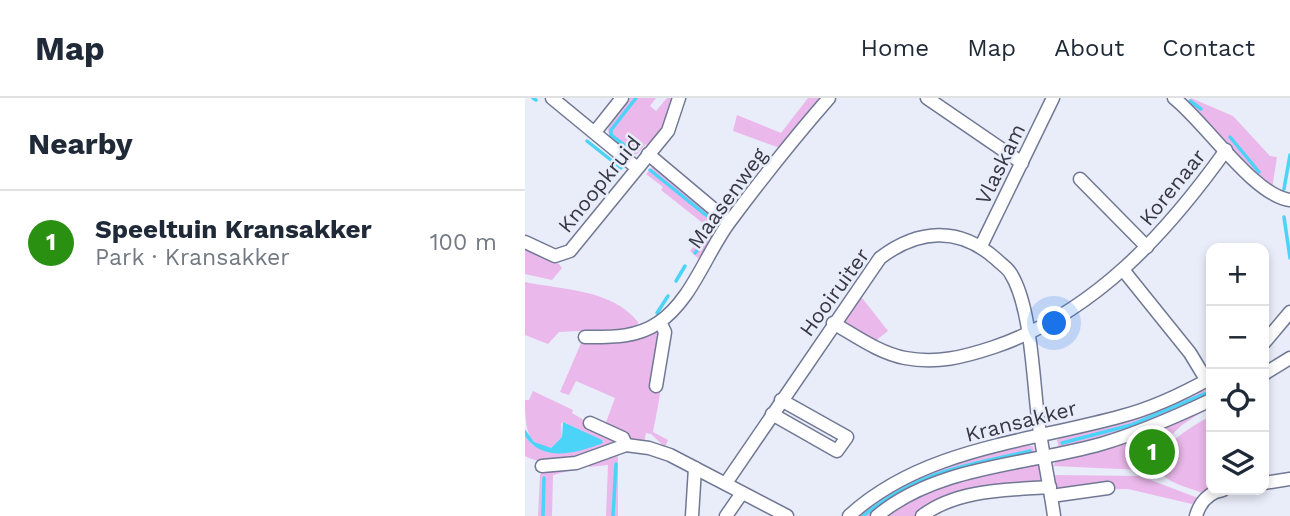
<!DOCTYPE html>
<meta charset="utf-8">
<style>
:root{--surface:#fff;--page:#f6f6f7;--text:#1f2937;--muted:#747a83;--line:#e0e1e3;--accent:#299012}
body{margin:0;font-family:"Work Sans",sans-serif;background:var(--page);color:var(--text)}
.controls{position:absolute;right:21px;bottom:21px;display:grid;overflow:hidden;border-radius:14px;box-shadow:0 4px 10px #0003}
.controls button{width:63px;height:63px;display:grid;place-items:center;padding:0;border:0;border-bottom:2px solid var(--line);background:var(--surface);color:var(--text);font:35px sans-serif}
.you{position:absolute;left:530px;top:226px;width:24px;height:24px;margin:-18px;border:5px solid #fff;border-radius:50%;background:#1a73e8;box-shadow:0 0 0 10px #1a73e833}
.badge{display:grid;place-items:center;width:46px;height:46px;border-radius:50%;background:var(--accent);color:#fff;font-size:23px;font-weight:700}
.pin{position:absolute;translate:-50% -50%;border:4px solid #fff;box-shadow:0 2px 7px #0006}
.list{margin:0;padding:0;list-style:none}
h2{display:flex;justify-content:space-between;align-items:center;height:91px;margin:0;padding:0 28px;font-size:30px}
h2 small{font-size:23px;font-weight:400;color:var(--muted)}
.list li{display:grid;grid-template-columns:46px 1fr auto;gap:21px;align-items:center;box-sizing:border-box;height:105px;padding:0 28px;border-top:2px solid var(--line)}
.list b{display:block;font-size:26px;white-space:nowrap}
.list p{margin:0;font-size:23px;white-space:nowrap;color:var(--muted)}
.list em{font-size:23px;font-style:normal;color:var(--muted)}
.icon{flex:none;width:38px;height:38px;fill:none;stroke:currentColor;stroke-width:2;stroke-linecap:round;stroke-linejoin:round}
.map{position:relative;flex:none;width:765px;height:418px;overflow:hidden}
header{display:flex;align-items:center;gap:42px;box-sizing:border-box;height:98px;padding:0 35px;background:var(--surface);border-bottom:2px solid var(--line)}
header strong{font-size:33px}
nav{display:flex;gap:38px;margin-inline-start:auto;font-size:24px}
main{display:flex}
aside{flex:1;background:var(--surface)}
.map>svg:first-child{display:block}
.green{fill:#eab8ea}
.water{fill:#4cd3f8}
.lines{fill:none;stroke-linecap:round;stroke-linejoin:round}
.stream{stroke:#4cd3f8;stroke-width:3.5}
.street-casing{stroke:#707894;stroke-width:15}
.street{stroke:#fff;stroke-width:12}
.labels{text-anchor:middle;dominant-baseline:central;stroke-width:5;stroke-linejoin:round;paint-order:stroke}
.street-label{font-size:21px;fill:#363945;stroke:#e9ecf9}
</style>
<header>
<strong>Map</strong>
<nav><a>Home</a><a>Map</a><a>About</a><a>Contact</a></nav>
</header>
<main>
<aside>
<h2>Nearby<small></small></h2>
<ul class="list">
<li><span class="badge">1</span><div><b>Speeltuin Kransakker</b><p>Park · Kransakker</p></div><em>100 m</em></li>
</ul>
</aside>
<div class="map">
<svg width="765" height="418" viewBox="0 0 765 418">
<rect width="100%" height="100%" fill="#e9ecf9"/>
<g class="green">
<path d="M104,0H131L125,8L131,13L142,0H148L139,31L125,49L121,46L112,56L104,58C72,31 81,30 104,0Z"/>
<polygon points="283,0 295,0 255,50 208,33 212,17 256,35"/>
<polygon points="666,0 708,18 745,58 752,59 747,91 662,6"/>
<polygon points="128,68 195,122 197,127 174,161 165,153 184,130 136,92 138,89 121,76"/>
<polygon points="0,151 34,166 37,170 27,182 0,176"/>
<path d="M0,184C38,192 87,191 113,224L112,230L34,234L23,246L0,237Z"/>
<polygon points="334,196 363,233 349,244 318,225"/>
<path d="M131,229C146,250 133,309 128,334L143,342L140,349L126,336L121,335L119,344H108L80,327L90,300L51,283L44,297L35,294L57,243Z"/>
<polygon points="686,287 686,300 593,337 534,350 532,342 537,339"/>
<path d="M8,293L48,312L47,315L96,345C69,353 26,373 0,358V338L7,347L40,355L79,344L38,324L36,326L37,339L26,350C0,351 0,322 0,302H4Z"/>
<polygon points="686,308 657,327 635,348 628,366 618,372 528,368 533,360"/>
<path d="M686,318V392L680,396C669,391 653,388 643,381C612,359 670,326 686,318Z"/>
<polygon points="498,347 508,348 510,354 373,399 345,418 328,418 353,396 435,362"/>
<polygon points="93,358 93,418 81,418 83,367 64,369 64,364"/>
<path d="M515,366L518,380L514,384L397,414L391,418H359C403,384 461,376 515,366Z"/>
<polygon points="43,368 43,373 28,377 27,418 13,418 15,377 18,373"/>
<polygon points="528,377 615,378 673,400 667,406 603,391 532,392"/>
</g>
<path class="water" d="M38,324L77,342L78,345C52,355 18,365 0,338V331L9,344L26,350L37,339Z"/>
<g class="lines">
<g class="stream">
<polyline points="8,0 11,2"/>
<polyline points="665,3 676,11"/>
<polyline points="705,39 734,74"/>
<polyline points="62,43 96,70"/>
<polyline points="108,54 86,37 86,32 111,0"/>
<polyline points="125,72 187,122"/>
<polyline points="759,91 765,57"/>
<polyline points="759,119 765,160"/>
<polyline points="170,155 189,130"/>
<polyline points="151,183 160,168"/>
<polyline points="132,215 143,198"/>
<polyline points="537,345 606,327 686,293"/>
<polyline points="18,418 19,380"/>
<polyline points="88,418 91,366"/>
<path d="M338,418C395,372 436,369 505,353"/>
</g>
<g class="street-casing">
<g id="street">
<polyline points="27,0 111,69"/>
<polyline points="402,0 497,65"/>
<path d="M649,0C680,24 729,98 765,102"/>
<polyline points="70,34 97,0"/>
<polyline points="123,56 204,124"/>
<polyline points="555,81 622,149"/>
<polyline points="0,144 30,158 45,153 143,33 154,0"/>
<polyline points="456,148 528,0"/>
<polyline points="599,173 665,255 682,283"/>
<path d="M308,225C331,238 354,255 380,260C412,266 439,259 469,249C569,215 641,136 701,52"/>
<path d="M60,239C86,239 111,240 133,225C166,203 180,158 203,126C235,83 269,40 304,0"/>
<polyline points="739,245 765,214"/>
<polyline points="739,276 765,260"/>
<polyline points="131,288 140,234 135,224"/>
<polyline points="247,316 312,353 322,339 256,302"/>
<polyline points="65,325 98,340 101,347"/>
<polyline points="17,368 51,365 101,347 124,350 145,357 262,418"/>
<path d="M201,385L355,160C393,131 434,128 471,161C476,166 483,170 486,176C507,210 508,286 514,328C518,358 525,388 529,418"/>
<polyline points="739,385 765,381"/>
<polyline points="526,398 583,390"/>
<polyline points="167,418 170,370"/>
<polyline points="201,418 217,395"/>
<path d="M324,418C398,350 504,344 597,318C628,310 659,295 686,280"/>
<path d="M352,418C413,367 503,367 576,346C614,335 650,319 686,302"/>
<path d="M397,418C432,391 483,392 525,389"/>
<path d="M671,418C675,404 684,394 698,392"/>
</g>
</g>
<use href="#street" class="street"/>
</g>
<g class="labels">
<g class="street-label">
<text transform="translate(475 66) rotate(-64)">Vlaskam</text>
<text transform="translate(74 86) rotate(-51)">Knoopkruid</text>
<text transform="translate(647 89) rotate(-51)">Korenaar</text>
<text transform="translate(202 100) rotate(-54)">Maasenweg</text>
<text transform="translate(309 194) rotate(-54)">Hooiruiter</text>
<text transform="translate(496 323) rotate(-14)">Kransakker</text>
</g>
</g>
</svg>
<div class="controls">
<button>+</button>
<button>−</button>
<button><svg class="icon" aria-label="locate" viewBox="0 0 24 24"><circle cx="12" cy="12" r="6"/><path d="M12 2v4M12 18v4M2 12h4M18 12h4"/></svg></button>
<button><svg class="icon" aria-label="layers" viewBox="0 0 24 24"><path d="M12 4l9 5-9 5-9-5zM3 14l9 5 9-5"/></svg></button>
</div>
<div class="you"></div>
<div class="pin badge" style="left:627px;top:354px">1</div>
</div>
</main>
